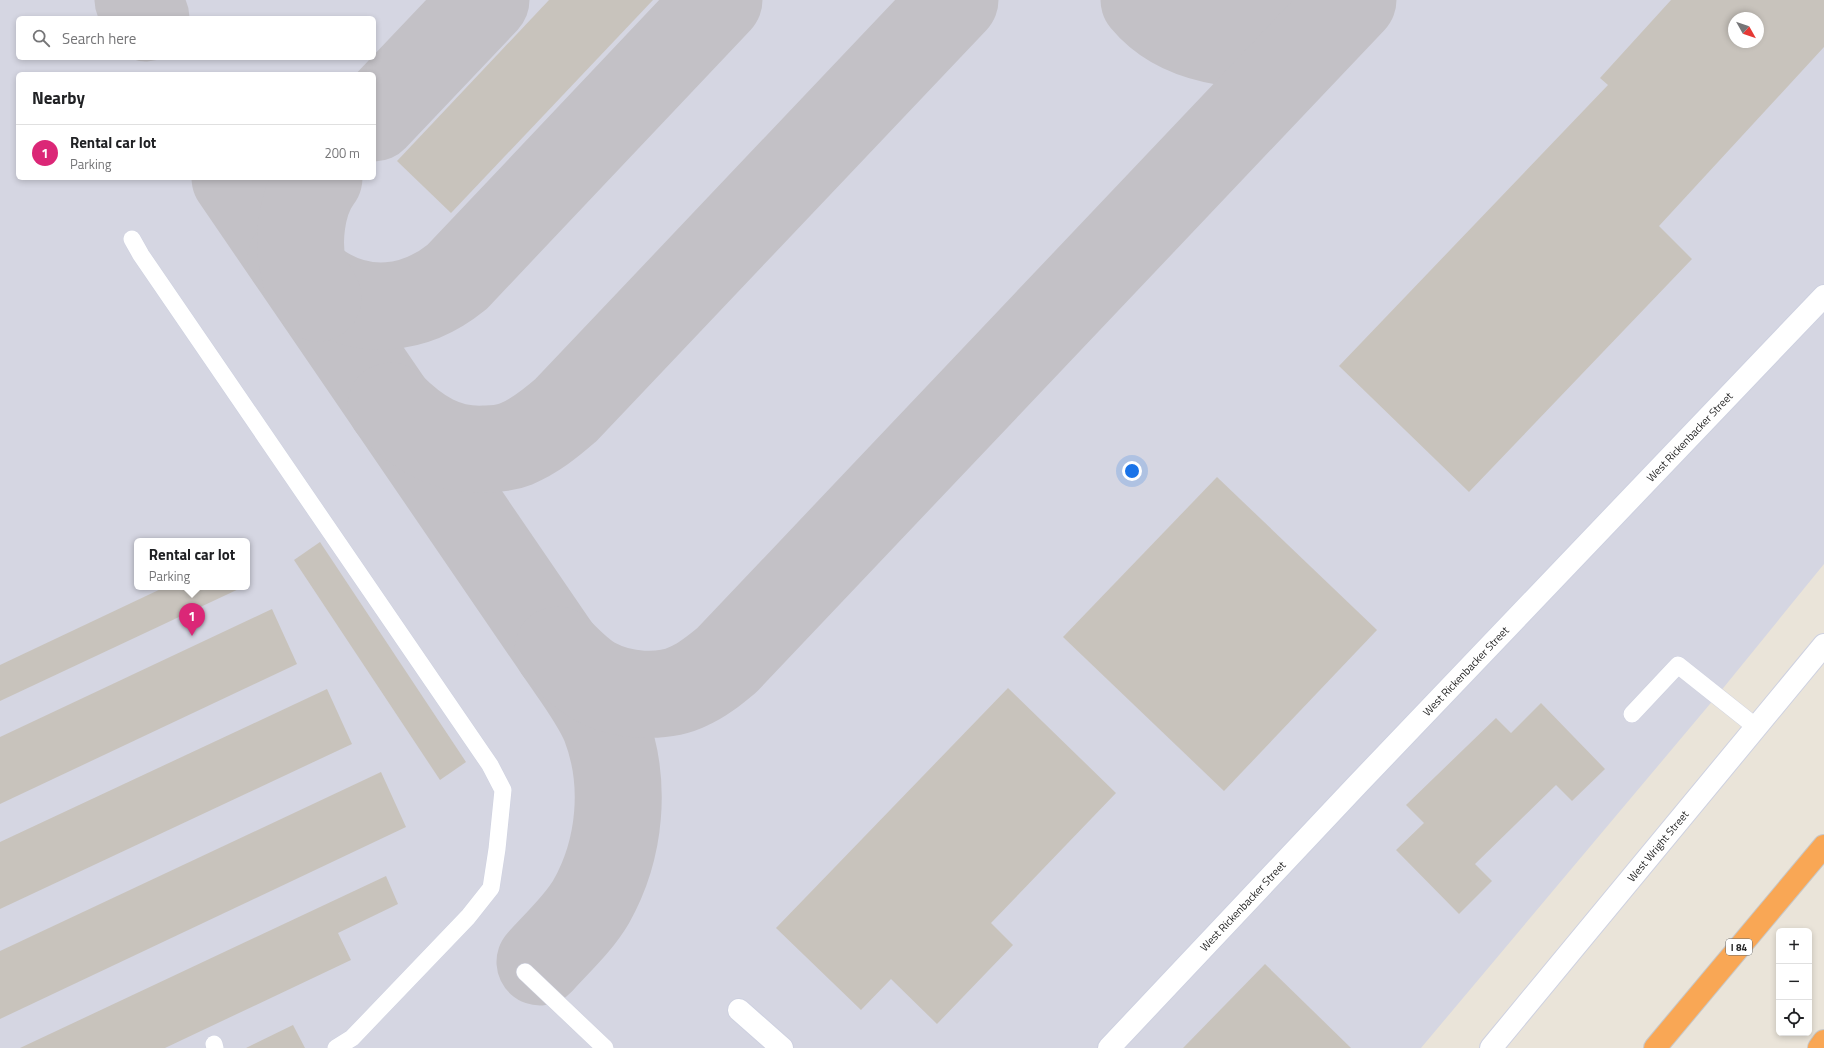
<!DOCTYPE html>
<meta charset="utf-8">
<style>
:root{--surface:#fff;--page:#f2f2f2;--text:#202124;--muted:#757577;--line:#e0e0e0;--accent:#db2777}
body{margin:0;font-family:"Titillium Web",sans-serif;background:var(--page);color:var(--text)}
.controls{position:absolute;right:12px;bottom:12px;display:grid;overflow:hidden;border-radius:6px;box-shadow:0 2px 6px #0003}
.controls button{width:36px;height:36px;display:grid;place-items:center;padding:0;border:0;border-bottom:1px solid var(--line);background:var(--surface);color:var(--text);font:20px sans-serif}
.compass{position:absolute;left:1728px;top:12px;width:36px;height:36px;border-radius:50%;background:var(--surface);box-shadow:0 2px 6px #0003;rotate:130deg}
.you{position:absolute;left:1132px;top:471px;width:14px;height:14px;margin:-10px;border:3px solid #fff;border-radius:50%;background:#1a73e8;box-shadow:0 0 0 6px #1a73e833}
.badge{display:grid;place-items:center;width:26px;height:26px;border-radius:50%;background:var(--accent);color:#fff;font-size:13px;font-weight:700}
.pin{position:absolute;translate:-50% -33px;filter:drop-shadow(0 1px 2px #0008)}
.pin::after{content:'';position:absolute;top:21px;width:14px;height:12px;background:inherit;clip-path:polygon(0 0,100% 0,50% 100%)}
.popup{position:absolute;left:134px;top:538px;width:116px;height:52px;box-sizing:border-box;display:grid;place-content:center;border-radius:6px;background:var(--surface);filter:drop-shadow(0 1px 3px #0005);font-size:13px;white-space:nowrap;color:var(--muted)}
.popup b{font-size:15px;color:var(--text)}
.popup::after{content:'';position:absolute;left:50%;top:100%;margin-left:-8px;border:8px solid transparent;border-top-color:var(--surface)}
.list{margin:0;padding:0;list-style:none}
h2{display:flex;justify-content:space-between;align-items:center;height:52px;margin:0;padding:0 16px;font-size:17px}
h2 small{font-size:13px;font-weight:400;color:var(--muted)}
.list li{display:grid;grid-template-columns:26px 1fr auto;gap:12px;align-items:center;box-sizing:border-box;height:56px;padding:0 16px;border-top:1px solid var(--line)}
.list b{display:block;font-size:15px;white-space:nowrap}
.list p{margin:0;font-size:13px;white-space:nowrap;color:var(--muted)}
.list em{font-size:13px;font-style:normal;color:var(--muted)}
.icon{flex:none;width:22px;height:22px;fill:none;stroke:currentColor;stroke-width:2;stroke-linecap:round;stroke-linejoin:round}
.map{position:relative;flex:none;width:1824px;height:1048px;overflow:hidden}
.search{position:absolute;background:var(--surface);box-shadow:0 2px 6px #0003;left:16px;top:16px;width:360px;height:44px;display:flex;align-items:center;gap:10px;box-sizing:border-box;padding:0 14px;border-radius:6px;color:var(--muted);font-size:15px}
.panel{position:absolute;background:var(--surface);box-shadow:0 2px 6px #0003;left:16px;top:72px;width:360px;height:108px;border-radius:6px}
.map>svg:first-child{display:block}
.airport{fill:#d5d6e2;fill-rule:evenodd}
.lines{fill:none;stroke-linecap:round;stroke-linejoin:round}
.taxiway{stroke:#c3c1c6;stroke-width:87}
.building{fill:#c8c3bc;fill-rule:evenodd}
.service-casing{stroke:#ced1e0;stroke-width:18}
.minor-casing{stroke:#ced1e0;stroke-width:24}
.tertiary-casing{stroke:#ced1e0;stroke-width:24}
.motorway-casing{stroke:#c7c7c7;stroke-width:24}
.service{stroke:#fff;stroke-width:17}
.minor{stroke:#fff;stroke-width:22}
.tertiary{stroke:#fff;stroke-width:22}
.motorway{stroke:#f9a755;stroke-width:22}
.labels{text-anchor:middle;dominant-baseline:central;stroke-width:3;stroke-linejoin:round;paint-order:stroke}
.shield{fill:#fff;stroke:#686868;stroke-width:1}
.shield-label{font-size:10px;font-weight:bold;fill:#272727}
.street-label{font-size:11px;fill:#272727;stroke:#fff}
</style>
<div class="map">
<svg width="1824" height="1048" viewBox="0 0 1824 1048">
<rect width="100%" height="100%" fill="#eae4d9"/>
<path class="airport" d="M0,0H1824V564L1720,692L1421,1048H0ZM18,18H374V58H18ZM1734,18H1758V42H1734ZM18,74H374V178H18ZM137,541H247V587H137Z"/>
<g class="lines">
<g class="taxiway">
<polyline points="138,0 146,18"/>
<path d="M1144,0C1178,41 1244,52 1294,37C1311,32 1327,21 1342,10"/>
<polyline points="374,118 486,0"/>
<path d="M235,178L558,650C574,674 594,699 605,725C627,782 621,849 591,902C578,924 557,943 540,962"/>
<path d="M291,259C299,267 307,278 317,285C363,317 415,311 457,277L719,0"/>
<path d="M318,298C314,290 308,282 305,273C296,244 301,202 319,178"/>
<path d="M391,406C418,433 446,451 485,449C496,449 506,448 516,444C535,436 551,423 566,410L955,0"/>
<path d="M558,650C570,662 581,674 596,682C621,696 663,699 689,686C703,680 715,670 727,660L1353,0"/>
</g>
</g>
<g class="building">
<polygon points="549,0 653,0 451,213 397,161"/>
<path d="M1671,0H1824V47L1659,226L1692,259L1469,492L1339,366L1608,85L1600,78ZM1734,18H1758V42H1734Z"/>
<polygon points="1217,477 1377,630 1224,791 1063,637"/>
<polygon points="320,542 466,762 440,780 294,560"/>
<polygon points="165,587 243,587 0,701 0,665"/>
<polygon points="272,609 297,664 0,804 0,737"/>
<polygon points="1008,688 1116,793 991,923 1013,945 937,1024 891,979 861,1010 776,928"/>
<polygon points="327,689 352,744 0,909 0,842"/>
<polygon points="1541,703 1605,769 1572,801 1556,785 1475,864 1492,881 1459,914 1396,850 1424,823 1406,805 1496,718 1511,733"/>
<polygon points="381,772 406,827 0,1019 0,951"/>
<polygon points="386,876 398,904 338,933 351,960 165,1048 20,1048"/>
<polygon points="1265,964 1351,1048 1183,1048"/>
<polygon points="293,1025 305,1048 246,1048"/>
</g>
<g class="lines">
<g class="service-casing">
<g id="service">
<polyline points="132,239 141,255 490,765 503,790 497,849 491,888 468,917 352,1038 336,1048"/>
<polyline points="1632,714 1678,665 1756,727"/>
<polyline points="525,972 605,1048"/>
<polyline points="214,1044 215,1048"/>
</g>
</g>
<g class="minor-casing">
<g id="minor">
<polyline points="739,1010 782,1048"/>
<path id="s1" d="M1109,1048L1356,786L1824,296"/>
</g>
</g>
<g class="tertiary-casing">
<g id="tertiary">
<path id="s2" d="M1491,1048L1824,645"/>
</g>
</g>
<g class="motorway-casing">
<g id="motorway">
<polyline points="1655,1048 1824,846"/>
<polyline points="1819,1048 1824,1041"/>
</g>
</g>
<use href="#service" class="service"/>
<use href="#minor" class="minor"/>
<use href="#tertiary" class="tertiary"/>
<use href="#motorway" class="motorway"/>
</g>
<g class="labels">
<rect class="shield" x="1726" y="939" width="26" height="16" rx="3"/>
<g class="shield-label">
<text x="1739" y="947">I 84</text>
</g>
<g class="street-label">
<text stroke="none"><textPath href="#s1" startOffset="843">West Rickenbacker Street</textPath></text>
<text stroke="none"><textPath href="#s1" startOffset="519">West Rickenbacker Street</textPath></text>
<text stroke="none"><textPath href="#s2" startOffset="262">West Wright Street</textPath></text>
<text stroke="none"><textPath href="#s1" startOffset="195">West Rickenbacker Street</textPath></text>
</g>
</g>
</svg>
<div class="controls">
<button>+</button>
<button>−</button>
<button><svg class="icon" aria-label="locate" viewBox="0 0 24 24"><circle cx="12" cy="12" r="6"/><path d="M12 2v4M12 18v4M2 12h4M18 12h4"/></svg></button>
</div>
<svg class="compass" viewBox="-18 -18 36 36"><path d="M0-13l5 13h-10z" fill="#e53935"/><path d="M0 13l5-13h-10z" fill="#757577"/></svg>
<div class="you"></div>
<div class="pin badge" style="left:192px;top:636px">1</div>
<div class="popup"><b>Rental car lot</b>Parking</div>
<div class="search"><svg class="icon" aria-label="search" viewBox="0 0 24 24"><circle cx="10" cy="10" r="6"/><path d="M15 15l6 6"/></svg>Search here</div>
<section class="panel">
<h2>Nearby<small></small></h2>
<ul class="list">
<li><span class="badge">1</span><div><b>Rental car lot</b><p>Parking</p></div><em>200 m</em></li>
</ul>
</section>
</div>
